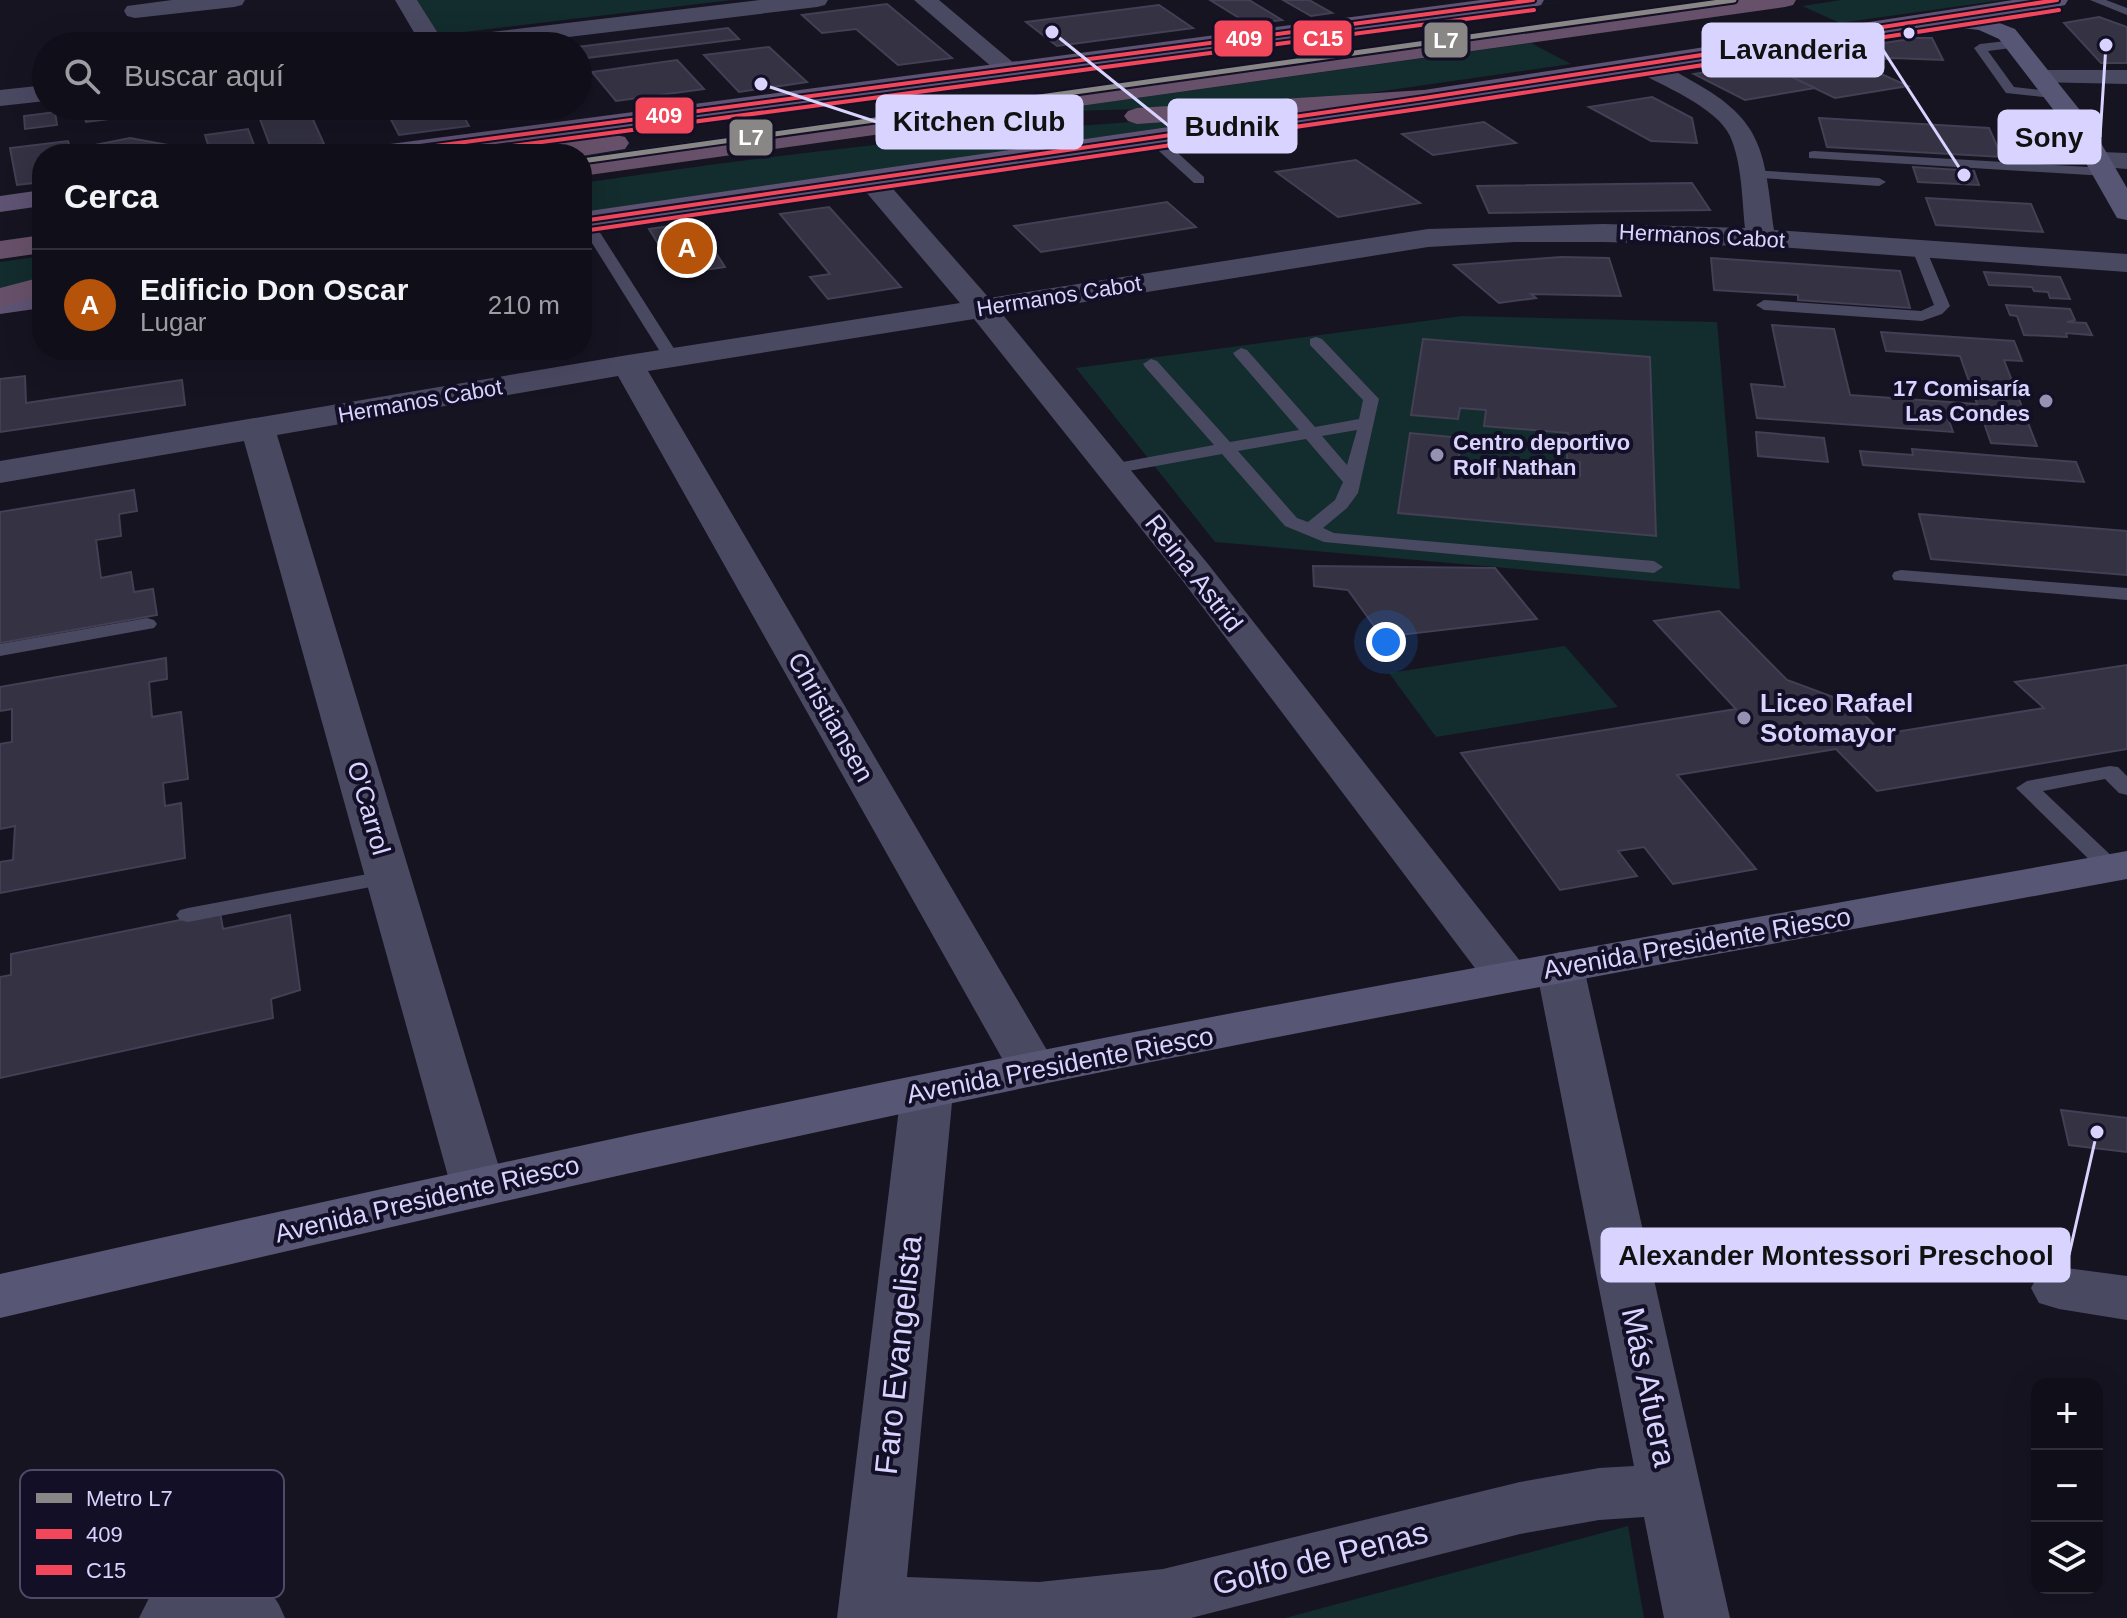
<!DOCTYPE html>
<html lang="es">
<meta charset="utf-8">
<style>
:root{--surface:#100f19;--page:#1e1d26;--text:#f1f3f6;--muted:#9c9ca2;--line:#302f38;--accent:#b45309}
body{margin:0;font-family:Arial,sans-serif;background:var(--page);color:var(--text)}
.controls{position:absolute;right:24px;bottom:24px;display:grid;overflow:hidden;border-radius:16px;box-shadow:0 8px 32px #0002}
.controls button{width:72px;height:72px;display:grid;place-items:center;padding:0;border:0;border-bottom:2px solid var(--line);background:var(--surface);color:var(--text);font:40px sans-serif}
.you{position:absolute;left:1386px;top:642px;width:28px;height:28px;margin:-20px;border:6px solid #fff;border-radius:50%;background:#1a73e8;box-shadow:0 0 0 12px #1a73e833}
.badge{display:grid;place-items:center;width:52px;height:52px;border-radius:50%;background:var(--accent);color:#fff;font-size:26px;font-weight:700}
.pin{position:absolute;translate:-50% -50%;border:4px solid #fff;box-shadow:0 2px 8px #0006}
.list{margin:0;padding:0;list-style:none}
h2{display:flex;justify-content:space-between;align-items:center;height:104px;margin:0;padding:0 32px;font-size:34px}
h2 small{font-size:26px;font-weight:400;color:var(--muted)}
.list li{display:grid;grid-template-columns:52px 1fr auto;gap:24px;align-items:center;box-sizing:border-box;height:112px;padding:0 32px;border-top:2px solid var(--line)}
.list b{display:block;font-size:30px;white-space:nowrap}
.list p{margin:0;font-size:26px;white-space:nowrap;color:var(--muted)}
.list em{font-size:26px;font-style:normal;color:var(--muted)}
.icon{flex:none;width:44px;height:44px;fill:none;stroke:currentColor;stroke-width:2;stroke-linecap:round;stroke-linejoin:round}
.map{position:relative;flex:none;width:2127px;height:1618px;overflow:hidden}
.search{position:absolute;background:var(--surface);box-shadow:0 8px 32px #0002;left:32px;top:32px;width:560px;height:88px;display:flex;align-items:center;gap:20px;box-sizing:border-box;padding:0 28px;border-radius:44px;color:var(--muted);font-size:30px}
.panel{position:absolute;background:var(--surface);box-shadow:0 8px 32px #0002;left:32px;top:144px;width:560px;height:216px;border-radius:32px}
.map>svg:first-child{display:block}
.green{fill:#132c2d}
.building{fill:#343243;stroke:#433f54;stroke-width:2}
.lines{fill:none;stroke-linecap:round;stroke-linejoin:round}
.lane{fill:#4a4962;fill-rule:evenodd}
.street{fill:#4a4962;fill-rule:evenodd}
.secondary{fill:#575674;fill-rule:evenodd}
.primary{fill:#5e5373;fill-rule:evenodd}
.highway{fill:#67516a;fill-rule:evenodd}
.bus-1-casing{stroke:#130f26;stroke-width:8}
.bus-2-casing{stroke:#130f26;stroke-width:8}
.bus-1{stroke:#f2465a;stroke-width:4}
.bus-2{stroke:#f2465a;stroke-width:4}
.metro-1-casing{stroke:#130f26;stroke-width:9}
.metro-1{stroke:#898686;stroke-width:5}
.bus-dot{fill:#d9d4ff;stroke:#130f26;stroke-width:3}
.poi-dot{fill:#9591b1;stroke:#130f26;stroke-width:3}
.labels{text-anchor:middle;dominant-baseline:central;stroke-width:8;stroke-linejoin:round;paint-order:stroke}
.far-street-label{font-size:22px;fill:#d9d4ff;stroke:#130f26}
.far-poi-label{font-size:22px;font-weight:bold;fill:#d9d4ff;stroke:#130f26;text-anchor:end}
.street-label{font-size:26px;fill:#d9d4ff;stroke:#130f26}
.poi-label{font-size:26px;font-weight:bold;fill:#d9d4ff;stroke:#130f26;text-anchor:start}
.near-street-label{font-size:32px;fill:#d9d4ff;stroke:#130f26}
.key{fill:#130f26;stroke:#4e4a67;stroke-width:2}
.key-label{font-size:22px;fill:#d9d4ff}
.leader{fill:none;stroke:#d9d4ff;stroke-width:3}
.callout-dot{fill:#d9d4ff;stroke:#130f26;stroke-width:3}
.callout{fill:#d9d4ff;stroke:#d9d4ff;stroke-width:3}
.callout-label{font-size:28px;text-anchor:middle;font-weight:bold;fill:#111}
.line-badge{stroke:#130f26;stroke-width:3}
.badge-label{font-size:22px;text-anchor:middle;font-weight:bold;fill:#fff}
</style>
<div class="map">
<svg width="2127" height="1618" viewBox="0 0 2127 1618">
<rect width="100%" height="100%" fill="#161421"/>
<g class="green">
<polygon points="417,0 732,0 439,35"/>
<polygon points="1572,0 1277,45 875,99 869,97"/>
<polygon points="1709,0 1738,0 582,160 582,156"/>
<polygon points="1841,0 2003,0 1840,23 1802,6"/>
<polygon points="1531,43 1571,64 1341,97 1213,107 1037,112"/>
<path d="M1248,115L582,214V183C802,150 1025,126 1248,115Z"/>
<polygon points="42,256 42,278 0,291 0,262"/>
<polygon points="1462,316 1717,322 1740,589 1215,542 1076,368"/>
<polygon points="1565,646 1618,707 1436,737 1389,673"/>
<polygon points="1628,1526 1644,1618 1285,1618"/>
</g>
<g class="building">
<polygon points="1210,0 1249,0 1282,20 1249,24"/>
<polygon points="1283,0 1309,0 1332,13 1311,16"/>
<polygon points="887,4 952,58 898,65 856,29 822,33 802,15"/>
<polygon points="1159,5 1193,28 1057,46 1026,22"/>
<polygon points="2099,17 2127,27 2127,63 2101,63 2064,23"/>
<polygon points="728,28 739,39 578,59 578,47"/>
<polygon points="1917,38 1932,38 1943,60 1892,58 1857,63 1831,51"/>
<polygon points="769,47 807,82 739,92 704,55"/>
<polygon points="1831,51 1857,63 1908,86 1835,98 1760,62"/>
<polygon points="677,60 704,89 616,101 592,72"/>
<polygon points="1732,68 1746,75 1777,70 1815,88 1745,100 1694,74"/>
<polygon points="1652,97 1692,118 1697,143 1651,141 1589,107"/>
<polygon points="116,106 118,118 86,122 84,110"/>
<polygon points="140,106 173,106 174,111 143,115"/>
<polygon points="255,106 307,106 324,144 272,151"/>
<polygon points="384,106 458,106 469,126 399,135"/>
<polygon points="525,106 561,106 562,109 529,113"/>
<polygon points="55,112 57,125 25,129 24,116"/>
<polygon points="1819,118 1989,128 2002,157 1827,147"/>
<polygon points="1484,122 1516,143 1433,155 1402,134"/>
<polygon points="248,129 256,150 211,154 205,135"/>
<polygon points="130,138 174,146 164,154 100,154 95,145"/>
<polygon points="68,141 72,154 42,154 42,182 17,185 10,148"/>
<polygon points="1356,160 1420,203 1338,217 1276,172"/>
<polygon points="1913,167 1974,171 1979,185 1918,182"/>
<polygon points="1692,183 1710,210 1489,213 1477,186"/>
<polygon points="1926,198 2031,204 2043,232 1936,225"/>
<polygon points="1167,202 1196,227 1041,252 1014,226"/>
<polygon points="829,207 901,287 828,299 810,277 830,274 780,214"/>
<polygon points="696,222 725,267 677,274 649,229"/>
<polygon points="1561,257 1609,258 1621,296 1531,294 1536,298 1499,303 1454,265"/>
<polygon points="1711,258 1900,271 1910,308 1798,300 1798,295 1714,290"/>
<polygon points="1984,272 2060,277 2070,299 2050,298 2048,292 2034,291 2032,287 1989,285"/>
<polygon points="2006,305 2070,309 2075,320 2067,322 2086,323 2092,335 2066,333 2067,337 2024,335 2017,316 2010,315"/>
<polygon points="1772,325 1834,329 1850,395 1977,404 1960,356 1886,351 1881,332 2014,341 2022,361 2004,360 2037,446 1991,443 1983,420 1948,418 1953,432 1757,418 1751,384 1785,387"/>
<polygon points="1423,339 1650,357 1656,536 1398,513 1410,433 1461,438 1458,465 1580,476 1580,462 1567,459 1568,433 1484,426 1486,410 1460,408 1458,419 1411,415"/>
<polygon points="25,376 26,403 182,380 185,405 0,432 0,379"/>
<polygon points="1756,432 1824,438 1828,462 1758,456"/>
<polygon points="1912,449 2076,462 2084,482 1863,465 1860,451 1913,455"/>
<polygon points="134,490 137,511 119,514 121,536 96,540 101,578 131,572 134,592 153,589 157,615 0,643 0,512"/>
<polygon points="1919,514 2127,531 2127,575 1931,559"/>
<polygon points="1313,566 1495,568 1537,619 1382,637 1348,590 1314,586"/>
<polygon points="1719,611 1787,680 1855,705 1883,734 2044,708 2015,682 2127,665 2127,749 1877,791 1836,749 1677,775 1756,869 1673,884 1644,847 1618,851 1637,876 1560,890 1461,753 1736,709 1654,621"/>
<polygon points="166,658 167,679 149,682 152,717 181,712 188,779 163,783 165,806 181,803 185,858 0,893 0,862 13,860 15,826 0,829 0,744 12,742 12,709 0,711 0,687"/>
<polygon points="220,912 223,929 290,915 300,990 271,999 273,1018 0,1078 0,977 11,975 11,954"/>
<polygon points="2061,1110 2127,1118 2127,1152 2069,1145"/>
</g>
<g class="lines">
<g class="lane">
<polygon points="2090,0 2106,0 2127,8 2127,15"/>
<polygon points="2015,40 2021,44 2019,47 1988,51 2014,87 2058,92 2062,93 2062,99 2006,93 1974,48 1980,44"/>
<polygon points="1147,134 1157,134 1204,177 1204,183 1194,183 1147,140"/>
<polygon points="1814,151 2106,168 2113,172 2106,176 1809,158 1809,152"/>
<polygon points="1751,170 1879,178 1886,182 1879,186 1746,177 1746,171"/>
<polygon points="582,216 592,220 680,358 678,361 666,361 664,358 582,227"/>
<polygon points="1919,245 1926,249 1950,306 1942,314 1922,321 1764,310 1756,305 1764,300 1921,311 1934,305 1912,249"/>
<path d="M1316,337L1322,339L1379,399L1358,493L1347,508L1323,528L1334,533L1654,561L1663,567L1654,573L1324,542L1285,526L1222,454L1112,474L1103,469L1112,464L1214,445L1145,367L1143,364L1151,359L1157,361L1230,442L1299,430L1235,356L1233,353L1241,348L1247,350L1315,427L1359,419L1363,400L1310,345V339ZM1357,430L1347,465L1322,436ZM1306,439L1343,482L1335,500L1308,522L1297,518L1238,451Z"/>
<polygon points="1901,570 2127,588 2127,600 1894,580 1892,576 1894,572"/>
<polygon points="147,618 154,620 157,624 154,628 0,656 0,644"/>
<polygon points="2110,766 2118,767 2127,776 2127,795 2119,793 2105,779 2043,791 2119,863 2122,868 2119,873 2103,873 2016,788 2027,781"/>
<polygon points="389,870 397,872 400,877 397,882 188,922 180,920 176,915 180,910 188,908"/>
</g>
<g class="street">
<polygon points="172,0 245,0 242,5 234,7 135,18 127,16 124,11 127,6"/>
<polygon points="395,0 417,0 441,38 760,0 828,0 825,5 817,7 493,46 422,46"/>
<polygon points="914,0 939,0 1021,69 1018,74 1000,74"/>
<path d="M1641,57C1659,61 1676,72 1692,81C1765,121 1764,153 1774,230L2127,254V272L1778,247L1603,242H1515L1428,247L1003,315L1208,564L1524,966L1531,977L1524,988L1507,993L1490,988L1182,580L974,319L648,371L1058,1069L1051,1081L1033,1086L1015,1081L1008,1069L618,376L277,435L505,1187L497,1201L478,1206L459,1201L451,1187L244,441L0,483V461L628,355L960,303L855,179L859,173L869,171L879,173L989,298L1428,229L1603,224L1745,228C1742,199 1742,163 1730,136C1717,107 1659,84 1632,69L1629,64L1632,59Z"/>
<polygon points="2043,70 2127,70 2127,84 2034,82 2031,77 2034,72"/>
<polygon points="46,85 46,101 0,106 0,90"/>
<polygon points="2100,152 2127,153 2127,169 2090,166 2087,160 2090,154"/>
<polygon points="1560,952 1577,957 1584,968 1730,1618 1664,1618 1644,1517 1599,1520 1520,1534 1191,1618 837,1618 901,1092 909,1079 927,1074 945,1079 953,1092 907,1577 1039,1582 1163,1569 1520,1482 1599,1468 1634,1466 1536,968 1543,957"/>
<polygon points="2059,1267 2127,1276 2127,1320 2059,1309 2039,1303 2031,1288 2039,1273"/>
<path d="M213,1579C231,1578 265,1584 276,1600C280,1605 282,1612 285,1618H139L149,1598Z"/>
</g>
<g class="secondary">
<polygon points="1936,12 1984,17 2015,29 2087,119 2127,188 2127,220 2117,218 2062,121 1999,39 1979,30 1928,24 1924,19 1928,14"/>
<path d="M2127,851V879C1762,946 1397,1011 1033,1086C688,1158 344,1237 0,1318V1274C344,1197 688,1120 1033,1052C1397,979 1762,917 2127,851Z"/>
</g>
<g class="primary">
<polygon points="1481,0 1544,0 1541,5 1533,7 435,154 362,154 366,148 375,146"/>
<polygon points="2013,0 2068,0 2065,5 2057,7 1424,106 582,230 582,212 1424,90"/>
<polygon points="42,190 42,206 0,212 0,196"/>
<polygon points="42,290 42,308 0,314 0,296"/>
</g>
<g class="highway">
<polygon points="1736,0 1796,0 1793,5 1785,7 582,176 582,160"/>
<polygon points="1424,90 1433,93 1437,98 1433,103 1137,124 1128,121 1124,116 1128,111 1137,108"/>
<polygon points="616,135 625,137 629,143 625,149 582,156 405,154 409,148 418,146 567,136 578,140"/>
<polygon points="42,235 42,253 0,259 0,241"/>
<polygon points="42,277 42,295 0,307 0,288"/>
</g>
<g class="bus-1-casing">
<g id="bus-1">
<polyline points="375,154 1533,0"/>
<polyline points="582,221 1424,98 2057,0"/>
</g>
</g>
<g class="bus-2-casing">
<g id="bus-2">
<polyline points="451,154 1534,10"/>
<polyline points="583,231 1425,108 2059,10"/>
</g>
</g>
<use href="#bus-1" class="bus-1"/>
<use href="#bus-2" class="bus-2"/>
<g class="metro-1-casing">
<polyline id="metro-1" points="582,161 1734,0"/>
</g>
<use href="#metro-1" class="metro-1"/>
</g>
<circle class="bus-dot" cx="1909" cy="33" r="7"/>
<g class="poi-dot">
<circle cx="2046" cy="401" r="8"/>
<circle cx="1437" cy="455" r="8"/>
<circle cx="1744" cy="718" r="8"/>
</g>
<g class="labels">
<g class="far-street-label">
<text transform="translate(1702 236) rotate(3)">Hermanos Cabot</text>
<text transform="translate(1059 296) rotate(-9)">Hermanos Cabot</text>
<text transform="translate(420 401) rotate(-10)">Hermanos Cabot</text>
</g>
<g class="far-poi-label">
<text x="2030" y="388">17 Comisaría<tspan x="2030" dy="25">Las Condes</tspan></text>
<text x="1453" y="442" text-anchor="start">Centro deportivo<tspan x="1453" dy="25">Rolf Nathan</tspan></text>
</g>
<g class="street-label">
<text transform="translate(1194 573) rotate(52)">Reina Astrid</text>
<text transform="translate(831 717) rotate(60)">Christiansen</text>
<text transform="translate(369 808) rotate(74)">O'Carrol</text>
<text transform="translate(1697 943) rotate(-10)">Avenida Presidente Riesco</text>
<text transform="translate(1060 1065) rotate(-11)">Avenida Presidente Riesco</text>
<text transform="translate(427 1199) rotate(-13)">Avenida Presidente Riesco</text>
</g>
<g class="poi-label">
<text x="1760" y="703">Liceo Rafael<tspan x="1760" dy="30">Sotomayor</tspan></text>
</g>
<g class="near-street-label">
<text transform="translate(898 1355) rotate(-84)">Faro Evangelista</text>
<text transform="translate(1649 1387) rotate(78)">Más Afuera</text>
<text transform="translate(1320 1558) rotate(-14)">Golfo de Penas</text>
</g>
</g>
<rect x="20" y="1470" width="264" height="128" rx="12" class="key"/>
<rect x="36" y="1493" width="36" height="10" fill="#898686"/>
<rect x="36" y="1529" width="36" height="10" fill="#f2465a"/>
<rect x="36" y="1565" width="36" height="10" fill="#f2465a"/>
<g class="key-label">
<text x="86" y="1506">Metro L7</text>
<text x="86" y="1542">409</text>
<text x="86" y="1578">C15</text>
</g>
<path class="leader" d="M1964 175L1883 50M761 84L877 122M1052 32L1169 126M2106 45L2100 137M2097 1132L2069 1255"/>
<g class="callout-dot">
<circle cx="1964" cy="175" r="8"/>
<circle cx="761" cy="84" r="8"/>
<circle cx="1052" cy="32" r="8"/>
<circle cx="2106" cy="45" r="8"/>
<circle cx="2097" cy="1132" r="8"/>
</g>
<g class="callout">
<rect x="1703" y="24" width="180" height="52" rx="8"/>
<rect x="877" y="96" width="205" height="52" rx="8"/>
<rect x="1169" y="100" width="127" height="52" rx="8"/>
<rect x="1999" y="111" width="101" height="52" rx="8"/>
<rect x="1602" y="1229" width="467" height="52" rx="8"/>
</g>
<g class="callout-label">
<text x="1793" y="59">Lavanderia</text>
<text x="979" y="131">Kitchen Club</text>
<text x="1232" y="136">Budnik</text>
<text x="2049" y="147">Sony</text>
<text x="1836" y="1265">Alexander Montessori Preschool</text>
</g>
<g class="line-badge">
<rect x="1292" y="19" width="61" height="38" rx="8" fill="#f2465a"/>
<rect x="1213" y="19" width="61" height="39" rx="8" fill="#f2465a"/>
<rect x="1423" y="21" width="46" height="38" rx="8" fill="#898686"/>
<rect x="634" y="96" width="61" height="39" rx="8" fill="#f2465a"/>
<rect x="728" y="118" width="46" height="39" rx="8" fill="#898686"/>
</g>
<g class="badge-label">
<text x="1323" y="46">C15</text>
<text x="1244" y="46">409</text>
<text x="1446" y="48">L7</text>
<text x="664" y="123">409</text>
<text x="751" y="145">L7</text>
</g>
</svg>
<div class="controls">
<button>+</button>
<button>−</button>
<button><svg class="icon" aria-label="layers" viewBox="0 0 24 24"><path d="M12 4l9 5-9 5-9-5zM3 14l9 5 9-5"/></svg></button>
</div>
<div class="you"></div>
<div class="pin badge" style="left:687px;top:248px">A</div>
<div class="search"><svg class="icon" aria-label="search" viewBox="0 0 24 24"><circle cx="10" cy="10" r="6"/><path d="M15 15l6 6"/></svg>Buscar aquí</div>
<section class="panel">
<h2>Cerca<small></small></h2>
<ul class="list">
<li><span class="badge">A</span><div><b>Edificio Don Oscar</b><p>Lugar</p></div><em>210 m</em></li>
</ul>
</section>
</div>
